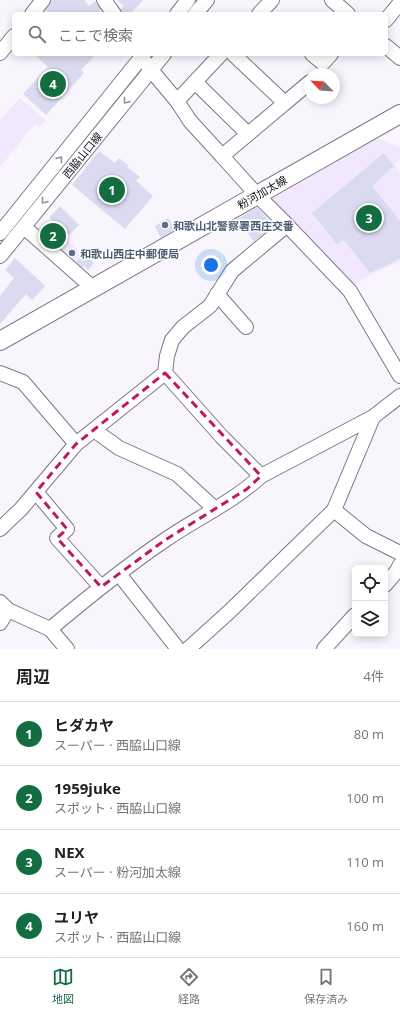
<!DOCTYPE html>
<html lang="ja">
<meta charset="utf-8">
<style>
:root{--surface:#fff;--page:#f2f2f2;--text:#202124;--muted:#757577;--line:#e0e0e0;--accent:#136d40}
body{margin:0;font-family:"Open Sans","Noto Sans JP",sans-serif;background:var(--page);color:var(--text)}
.controls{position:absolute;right:12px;bottom:12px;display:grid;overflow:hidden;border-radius:6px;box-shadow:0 2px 10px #0003}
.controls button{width:36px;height:36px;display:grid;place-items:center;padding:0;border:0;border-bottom:1px solid var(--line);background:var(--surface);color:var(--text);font:20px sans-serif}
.compass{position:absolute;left:304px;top:68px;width:36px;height:36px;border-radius:50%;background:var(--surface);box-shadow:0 2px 10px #0003;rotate:295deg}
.you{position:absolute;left:211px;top:265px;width:14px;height:14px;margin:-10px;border:3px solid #fff;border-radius:50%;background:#1a73e8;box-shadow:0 0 0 6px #1a73e833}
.badge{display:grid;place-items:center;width:26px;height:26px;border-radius:50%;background:var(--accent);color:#fff;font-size:13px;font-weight:700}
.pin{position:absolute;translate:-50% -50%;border:2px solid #fff;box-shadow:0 1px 4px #0006}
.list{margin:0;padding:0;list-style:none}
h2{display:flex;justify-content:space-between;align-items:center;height:52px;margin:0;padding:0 16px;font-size:17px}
h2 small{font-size:13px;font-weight:400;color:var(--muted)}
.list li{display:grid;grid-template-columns:26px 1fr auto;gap:12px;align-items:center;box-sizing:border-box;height:64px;padding:0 16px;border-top:1px solid var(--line)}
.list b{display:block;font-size:15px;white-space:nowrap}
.list p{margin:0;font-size:13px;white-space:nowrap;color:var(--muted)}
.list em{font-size:13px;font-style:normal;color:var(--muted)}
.icon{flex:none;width:22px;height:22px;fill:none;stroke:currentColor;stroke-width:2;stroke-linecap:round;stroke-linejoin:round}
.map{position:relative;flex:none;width:400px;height:649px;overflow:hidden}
.search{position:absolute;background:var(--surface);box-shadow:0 2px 10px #0003;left:12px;right:12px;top:12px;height:44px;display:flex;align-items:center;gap:10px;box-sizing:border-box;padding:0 14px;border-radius:6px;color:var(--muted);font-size:15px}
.sheet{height:308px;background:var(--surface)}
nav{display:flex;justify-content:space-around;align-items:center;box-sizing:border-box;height:56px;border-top:1px solid var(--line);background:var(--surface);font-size:11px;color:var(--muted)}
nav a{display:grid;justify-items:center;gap:2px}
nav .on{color:var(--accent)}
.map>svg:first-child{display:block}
.commercial{fill:#f1e8fd}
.building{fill:#dadbf0}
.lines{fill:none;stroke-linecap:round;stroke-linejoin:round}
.minor-casing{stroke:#7f7789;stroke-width:16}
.major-casing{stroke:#7f7789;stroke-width:20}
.minor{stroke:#fff;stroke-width:14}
.major{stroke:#fff;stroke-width:18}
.oneway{stroke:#979598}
.marked{fill:none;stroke:#c2185b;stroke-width:3;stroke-dasharray:8 5;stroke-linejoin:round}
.service-dot{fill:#5c6f8a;stroke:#fff;stroke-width:1.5}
.labels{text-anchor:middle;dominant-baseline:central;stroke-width:3;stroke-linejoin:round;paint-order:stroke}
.street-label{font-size:11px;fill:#17141b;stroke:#fff}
.service-label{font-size:11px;font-weight:bold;fill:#4e5e75;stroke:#fff;text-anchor:start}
</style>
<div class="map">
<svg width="400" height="649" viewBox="0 0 400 649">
<rect width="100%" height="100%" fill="#f8f5fd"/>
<g class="commercial">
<polygon points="19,98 46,120 39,127 35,124 0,167 0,121"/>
<polygon points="377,135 379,139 400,147 400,159 394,165 400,172 400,262 371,274 351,287 271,205 272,196"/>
<polygon points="68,241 82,254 74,262 61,249"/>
</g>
<g class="building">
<polygon points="51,0 84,0 89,6 95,1 101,10 96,14 50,14 46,10 50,5"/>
<polygon points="117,0 143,0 130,14 122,14 121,9 124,6"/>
<polygon points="34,54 96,54 81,70 84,73 46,115 23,94 48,67"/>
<polygon points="99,151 115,163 119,158 128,165 127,167 140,177 136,181 153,196 125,229 72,185"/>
<polygon points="384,153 394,166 372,186 400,221 400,259 370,273 344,240 337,244 312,213"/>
<polygon points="60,206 79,225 69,235 65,231 55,242 47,235 57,224 49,218"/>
<polygon points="257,207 273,225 254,242 238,219"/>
<polygon points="168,218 175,230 161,238 155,226"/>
<polygon points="84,253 94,263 88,270 84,266 83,268 76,262"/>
<polygon points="15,258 45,286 32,300 26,294 0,324 0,296 14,278 5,270"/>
</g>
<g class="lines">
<g class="minor-casing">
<g id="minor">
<polyline points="104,0 114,14"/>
<polyline points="332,0 348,14"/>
<polyline points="32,14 43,0"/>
<polyline points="177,14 188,0"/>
<polyline points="195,14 207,0"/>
<polyline points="259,14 272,0"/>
<polyline points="386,20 400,3"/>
<polyline points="386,46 400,58"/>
<polyline points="0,53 14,36"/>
<polyline points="221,54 177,101 190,121 222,156"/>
<polyline points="233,54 285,103 310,82"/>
<polyline points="312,54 323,63 331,54"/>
<polyline points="146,63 151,70 177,101"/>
<polyline points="195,82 248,134"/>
<polyline points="285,103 222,156 257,195 287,225 350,291 400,376"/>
<polyline points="24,227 93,288"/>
<polyline points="0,233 144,54"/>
<polyline points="0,256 164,54"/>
<polyline points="217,294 246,327"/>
<polyline points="0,373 23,382 76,444"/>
<polyline points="165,373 222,437 261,476"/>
<polyline points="373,417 334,510 366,536 400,553"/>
<polyline points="94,430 119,448 177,474 215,509"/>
<polyline points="36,492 67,529 57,538 101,587"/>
<polyline points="0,529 21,509 76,444 165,373 167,356 172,340 183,327 210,306 232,271 287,225"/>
<polyline points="119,574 178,649"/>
<polyline points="385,585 397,571 400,565"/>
<polyline points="0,602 8,610 50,629 67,649"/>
<polyline points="0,623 8,610"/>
<path d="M50,629C87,598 125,567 165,540C197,518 233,502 261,476L373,417L400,396"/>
<polyline points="188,649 229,612 334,510"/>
<polyline points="324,649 355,615"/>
</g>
</g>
<g class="major-casing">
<polyline id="major" points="0,341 400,114"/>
</g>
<use href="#minor" class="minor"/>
<use href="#major" class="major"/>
</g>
<defs><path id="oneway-chevron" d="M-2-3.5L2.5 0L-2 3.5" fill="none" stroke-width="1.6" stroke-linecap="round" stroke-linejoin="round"/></defs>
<g class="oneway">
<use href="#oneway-chevron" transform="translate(126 101) rotate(129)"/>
<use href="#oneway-chevron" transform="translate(60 159) rotate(-51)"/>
<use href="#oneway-chevron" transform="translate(44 201) rotate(129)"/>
</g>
<path class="marked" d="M165,373L261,476L247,489L165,540L101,587L57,538L67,529L36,492L76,444Z"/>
<g class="service-dot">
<circle cx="165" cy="225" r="4"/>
<circle cx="72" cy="253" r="4"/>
</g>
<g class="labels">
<g class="street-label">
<text transform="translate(82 155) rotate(-51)">西脇山口線</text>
<text transform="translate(262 192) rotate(-30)">粉河加太線</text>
</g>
<g class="service-label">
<text x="173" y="225">和歌山北警察署西庄交番</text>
<text x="80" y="253">和歌山西庄中郵便局</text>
</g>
</g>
</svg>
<div class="controls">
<button><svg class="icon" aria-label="locate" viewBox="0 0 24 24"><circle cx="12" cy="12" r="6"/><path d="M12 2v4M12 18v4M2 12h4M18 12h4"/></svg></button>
<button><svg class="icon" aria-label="layers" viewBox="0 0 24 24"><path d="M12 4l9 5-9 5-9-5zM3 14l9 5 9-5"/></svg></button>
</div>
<svg class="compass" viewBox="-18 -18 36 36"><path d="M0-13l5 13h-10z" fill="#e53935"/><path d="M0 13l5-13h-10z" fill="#757577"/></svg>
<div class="you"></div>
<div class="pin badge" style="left:112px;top:190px">1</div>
<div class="pin badge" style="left:53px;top:236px">2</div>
<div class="pin badge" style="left:369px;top:218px">3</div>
<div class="pin badge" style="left:53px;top:84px">4</div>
<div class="search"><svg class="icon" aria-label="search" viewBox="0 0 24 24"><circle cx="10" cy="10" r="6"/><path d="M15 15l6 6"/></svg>ここで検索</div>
</div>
<section class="sheet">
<h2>周辺<small>4件</small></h2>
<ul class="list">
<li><span class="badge">1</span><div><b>ヒダカヤ</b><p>スーパー · 西脇山口線</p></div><em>80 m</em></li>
<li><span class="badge">2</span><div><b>1959juke</b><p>スポット · 西脇山口線</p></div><em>100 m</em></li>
<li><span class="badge">3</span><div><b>NEX</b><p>スーパー · 粉河加太線</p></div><em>110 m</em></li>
<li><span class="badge">4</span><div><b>ユリヤ</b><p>スポット · 西脇山口線</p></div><em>160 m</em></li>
</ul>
</section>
<nav>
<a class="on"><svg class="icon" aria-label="map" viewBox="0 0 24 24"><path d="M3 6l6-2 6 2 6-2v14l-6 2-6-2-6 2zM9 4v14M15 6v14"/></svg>地図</a>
<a><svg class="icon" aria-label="directions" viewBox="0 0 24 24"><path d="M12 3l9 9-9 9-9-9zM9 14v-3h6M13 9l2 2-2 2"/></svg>経路</a>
<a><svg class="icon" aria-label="saved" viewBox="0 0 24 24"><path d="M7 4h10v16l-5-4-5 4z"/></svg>保存済み</a>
</nav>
